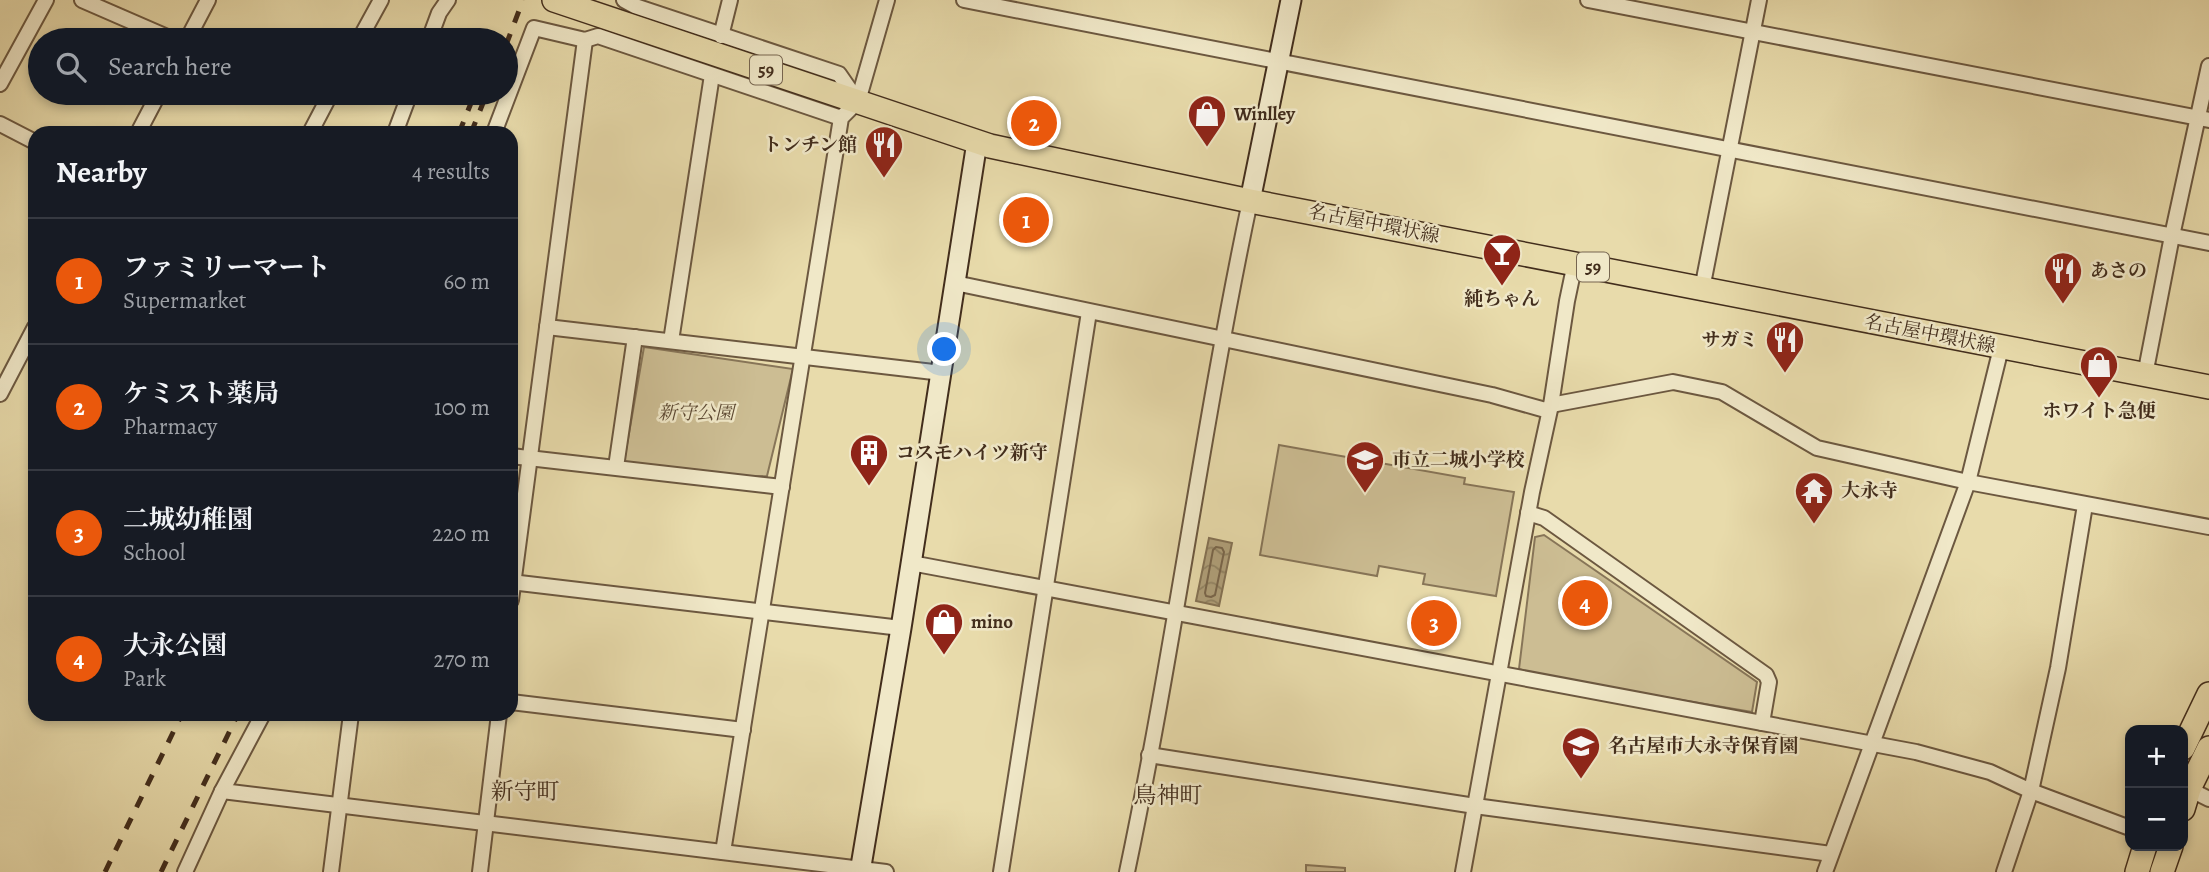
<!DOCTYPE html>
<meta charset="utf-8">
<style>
:root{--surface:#171b24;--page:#20242c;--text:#f1f3f6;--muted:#9ea1a6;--line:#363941;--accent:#ea580c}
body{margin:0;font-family:Alegreya,"Noto Serif JP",serif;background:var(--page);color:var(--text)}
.controls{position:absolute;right:21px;bottom:21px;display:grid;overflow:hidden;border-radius:14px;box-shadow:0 4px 10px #0003}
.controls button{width:63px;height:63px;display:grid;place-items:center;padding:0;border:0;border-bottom:2px solid var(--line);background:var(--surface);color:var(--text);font:35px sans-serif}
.you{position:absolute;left:945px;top:350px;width:24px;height:24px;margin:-18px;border:5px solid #fff;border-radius:50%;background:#1a73e8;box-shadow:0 0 0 10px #1a73e833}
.badge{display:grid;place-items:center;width:46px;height:46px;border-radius:50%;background:var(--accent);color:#fff;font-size:23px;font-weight:700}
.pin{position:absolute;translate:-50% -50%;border:4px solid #fff;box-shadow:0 2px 7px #0006}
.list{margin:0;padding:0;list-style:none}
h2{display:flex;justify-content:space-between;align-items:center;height:91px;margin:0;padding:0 28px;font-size:30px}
h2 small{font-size:23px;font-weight:400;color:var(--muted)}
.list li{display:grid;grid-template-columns:46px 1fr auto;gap:21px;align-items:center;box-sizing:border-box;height:126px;padding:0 28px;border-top:2px solid var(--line)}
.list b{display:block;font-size:26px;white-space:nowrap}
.list p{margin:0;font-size:23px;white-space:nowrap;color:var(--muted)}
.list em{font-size:23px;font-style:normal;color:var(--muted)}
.icon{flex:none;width:38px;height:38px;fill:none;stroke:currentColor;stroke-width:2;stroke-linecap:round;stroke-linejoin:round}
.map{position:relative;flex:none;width:2209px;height:872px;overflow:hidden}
.search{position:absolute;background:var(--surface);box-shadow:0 4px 10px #0003;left:28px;top:28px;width:490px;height:77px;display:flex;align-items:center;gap:18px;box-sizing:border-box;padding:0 24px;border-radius:38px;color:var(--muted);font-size:26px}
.panel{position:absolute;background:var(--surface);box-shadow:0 4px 10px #0003;left:28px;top:126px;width:490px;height:595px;border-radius:21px}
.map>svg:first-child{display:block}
.green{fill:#ccbd93;stroke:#877558;stroke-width:2}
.water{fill:url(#water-waves);stroke:#847254;stroke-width:2}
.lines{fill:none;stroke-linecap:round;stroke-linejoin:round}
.shore{stroke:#79664b;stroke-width:2}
.street-casing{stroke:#6c5840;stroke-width:18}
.secondary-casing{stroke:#422d1c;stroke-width:23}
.primary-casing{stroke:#422d1c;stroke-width:26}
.street{stroke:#f0e8c8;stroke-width:14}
.secondary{stroke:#f0e8c8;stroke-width:19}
.primary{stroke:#e8dbab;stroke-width:23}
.rail{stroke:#422d1c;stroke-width:5;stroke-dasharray:12 12;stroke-linecap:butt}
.labels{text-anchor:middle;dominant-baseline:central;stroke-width:5;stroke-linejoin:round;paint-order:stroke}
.shield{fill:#f0e8c8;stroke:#766550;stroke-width:2}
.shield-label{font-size:18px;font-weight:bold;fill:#422d1c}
.poi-label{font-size:19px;font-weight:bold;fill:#422d1c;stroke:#f0e8c8;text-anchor:start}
.street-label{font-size:19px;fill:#422d1c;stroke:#f0e8c8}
.park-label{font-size:19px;font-style:italic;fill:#5e4a34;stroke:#f0e8c8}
.quarter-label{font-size:23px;fill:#422d1c;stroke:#f0e8c8}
</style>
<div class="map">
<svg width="2209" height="872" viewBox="0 0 2209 872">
<defs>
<pattern id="water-waves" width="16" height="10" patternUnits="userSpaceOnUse" patternTransform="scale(1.75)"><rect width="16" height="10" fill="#b0a07a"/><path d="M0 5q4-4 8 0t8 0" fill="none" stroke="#918363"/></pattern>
</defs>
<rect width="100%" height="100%" fill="#e8dbab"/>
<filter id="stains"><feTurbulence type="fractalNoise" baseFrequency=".00286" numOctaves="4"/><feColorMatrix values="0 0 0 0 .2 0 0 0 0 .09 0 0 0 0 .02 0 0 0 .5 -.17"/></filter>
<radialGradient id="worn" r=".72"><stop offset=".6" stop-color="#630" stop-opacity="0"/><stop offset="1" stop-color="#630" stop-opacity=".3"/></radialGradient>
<g class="green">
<polygon points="644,347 793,369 767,476 738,477 624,462"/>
<polygon points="1279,445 1465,478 1464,484 1514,492 1496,596 1423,584 1425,574 1379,566 1377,576 1260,555"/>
<polygon points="1544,535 1757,682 1752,712 1546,677 1519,669 1535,537"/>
<polygon points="1306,865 1345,868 1345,872 1306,872"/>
</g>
<polygon class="water" points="1209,538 1232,543 1219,606 1196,601"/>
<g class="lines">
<polygon class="shore" points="1216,547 1222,548 1224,552 1215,595 1211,597 1206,596 1205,593 1213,550"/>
<g class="street-casing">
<g id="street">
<polyline points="82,0 174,40"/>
<polyline points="624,0 635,6 839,74 857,100"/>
<polyline points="964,0 2209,243"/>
<polyline points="1588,0 2209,120"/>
<polyline points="721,36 730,0"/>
<polyline points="187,40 208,0"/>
<polyline points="359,40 381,0"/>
<polyline points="429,40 439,13 448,0"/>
<polyline points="0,84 46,0"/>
<polyline points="0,124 35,142"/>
<polyline points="138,133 159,93"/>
<polyline points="310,133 331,93"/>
<polyline points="395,133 410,93"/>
<polyline points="494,133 534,28 585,40 598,36 841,118"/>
<polyline points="955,283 1492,395 1549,411"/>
<polyline points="1702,289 1759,0"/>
<polyline points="547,327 942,373"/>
<polyline points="671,341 712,75"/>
<polyline points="2145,375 2172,236 2209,66"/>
<polyline points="0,394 35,327"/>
<polyline points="1551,405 1673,382 1722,392 1817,448 1968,482 2209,527"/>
<polyline points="511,456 782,487"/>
<polyline points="616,467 635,337"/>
<polyline points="1528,513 1544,518 1766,675 1769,682 1762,723"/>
<polyline points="911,563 1916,752 1990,772 2031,791 2130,828"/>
<polyline points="511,582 901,628"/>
<polyline points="511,600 585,40"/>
<polyline points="511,702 743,730"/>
<polyline points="1149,755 1475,806 1831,854"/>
<polyline points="2189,789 2209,799"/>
<polyline points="222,791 886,872"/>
<polyline points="723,852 841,118 858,101 887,0"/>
<polyline points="185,872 222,791 263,714"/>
<polyline points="331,872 351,714"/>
<polyline points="480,872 499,714"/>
<polyline points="1001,872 1089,312"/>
<path d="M1127,872C1174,649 1203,423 1250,201"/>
<polyline points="1463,872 1532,492 1551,405 1567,301 1575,263"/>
<polyline points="1825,872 1968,482 2001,348"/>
<polyline points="2004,872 2031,791 2058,668 2085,505"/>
</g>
</g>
<g class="secondary-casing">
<g id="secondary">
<polyline points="1250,201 1291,0"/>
<polyline points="860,872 901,628 977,142"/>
</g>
</g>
<g class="primary-casing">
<g id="primary">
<polyline points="554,0 990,146 1250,201 2209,387"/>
<polyline points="2183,748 2209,694"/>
<polyline points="2183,809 2189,789 2209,748"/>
<polyline points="2137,872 2145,846"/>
<polyline points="2162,872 2171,846"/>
</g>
</g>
<use href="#street" class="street"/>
<use href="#secondary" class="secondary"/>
<use href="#primary" class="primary"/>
<g class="rail">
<polyline points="506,45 523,0"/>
<polyline points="459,133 475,93"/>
<polyline points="471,133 487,93"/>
<polyline points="105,872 182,714"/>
<polyline points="161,872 238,714"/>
</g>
</g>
<defs>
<g id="shop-pin" transform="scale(2.0125)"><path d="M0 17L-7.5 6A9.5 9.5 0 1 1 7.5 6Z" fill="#8f2418" stroke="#f0e8c8"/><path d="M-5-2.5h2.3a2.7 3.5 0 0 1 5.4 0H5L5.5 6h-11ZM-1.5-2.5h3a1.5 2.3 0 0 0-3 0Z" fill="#fff"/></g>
<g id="restaurant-pin" transform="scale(2.0125)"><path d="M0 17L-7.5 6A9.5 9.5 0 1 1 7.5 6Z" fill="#8f2418" stroke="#f0e8c8"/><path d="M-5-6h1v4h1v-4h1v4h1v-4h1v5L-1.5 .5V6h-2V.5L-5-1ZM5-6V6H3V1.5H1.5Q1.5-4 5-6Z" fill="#fff"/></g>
<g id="bar-pin" transform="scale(2.0125)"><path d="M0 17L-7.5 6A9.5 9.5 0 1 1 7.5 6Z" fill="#8f2418" stroke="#f0e8c8"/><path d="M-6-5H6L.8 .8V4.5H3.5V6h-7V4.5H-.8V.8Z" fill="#fff"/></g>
<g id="building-pin" transform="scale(2.0125)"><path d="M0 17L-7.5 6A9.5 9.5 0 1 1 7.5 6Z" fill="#8f2418" stroke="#f0e8c8"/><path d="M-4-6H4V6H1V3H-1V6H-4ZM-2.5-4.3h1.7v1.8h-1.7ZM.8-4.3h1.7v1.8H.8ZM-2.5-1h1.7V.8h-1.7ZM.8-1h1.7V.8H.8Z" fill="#fff"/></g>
<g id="school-pin" transform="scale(2.0125)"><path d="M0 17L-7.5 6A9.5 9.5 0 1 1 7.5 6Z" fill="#8f2418" stroke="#f0e8c8"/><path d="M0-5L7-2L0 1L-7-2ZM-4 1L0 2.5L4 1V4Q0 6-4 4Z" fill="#fff"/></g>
<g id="temple-pin" transform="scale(2.0125)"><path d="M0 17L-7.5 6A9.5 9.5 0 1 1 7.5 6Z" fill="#8f2418" stroke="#f0e8c8"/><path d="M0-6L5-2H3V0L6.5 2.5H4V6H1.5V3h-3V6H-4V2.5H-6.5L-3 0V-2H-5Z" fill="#fff"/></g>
</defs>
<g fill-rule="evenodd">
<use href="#shop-pin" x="1207" y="114"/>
<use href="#restaurant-pin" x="884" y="145"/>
<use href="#bar-pin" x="1502" y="253"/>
<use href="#restaurant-pin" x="2063" y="271"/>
<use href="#restaurant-pin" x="1785" y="340"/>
<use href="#shop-pin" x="2099" y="365"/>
<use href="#building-pin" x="869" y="453"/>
<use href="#school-pin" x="1365" y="460"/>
<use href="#temple-pin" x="1814" y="491"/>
<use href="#shop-pin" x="944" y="622"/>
<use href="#school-pin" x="1581" y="746"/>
</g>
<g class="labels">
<g class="shield">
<rect x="750" y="55.5" width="32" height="29" rx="5"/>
<rect x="1577" y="252.5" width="32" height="29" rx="5"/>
</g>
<g class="shield-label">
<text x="766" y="70">59</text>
<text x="1593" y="267">59</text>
</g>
<g class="poi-label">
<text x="1234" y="114">Winlley</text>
<text x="857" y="145" text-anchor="end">トンチン館</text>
<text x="2090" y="271">あさの</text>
<text x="1502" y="299" text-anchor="middle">純ちゃん</text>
<text x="1758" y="340" text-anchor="end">サガミ</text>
<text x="2099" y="411" text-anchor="middle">ホワイト急便</text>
<text x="896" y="453">コスモハイツ新守</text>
<text x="1392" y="460">市立二城小学校</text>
<text x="1841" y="491">大永寺</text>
<text x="971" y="622">mino</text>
<text x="1608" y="746">名古屋市大永寺保育園</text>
</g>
<g class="street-label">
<text transform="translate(1374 224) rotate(11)">名古屋中環状線</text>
<text transform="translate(1930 334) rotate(11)">名古屋中環状線</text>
</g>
<g class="park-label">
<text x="696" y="413">新守公園</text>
</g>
<g class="quarter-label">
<text x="525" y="791">新守町</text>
<text x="1168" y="795">鳥神町</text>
</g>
</g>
<rect width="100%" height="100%" filter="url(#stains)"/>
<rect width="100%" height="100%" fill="url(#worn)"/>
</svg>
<div class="controls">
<button>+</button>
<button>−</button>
</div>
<div class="you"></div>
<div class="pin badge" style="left:1026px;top:220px">1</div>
<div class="pin badge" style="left:1034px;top:123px">2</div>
<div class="pin badge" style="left:1434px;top:623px">3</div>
<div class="pin badge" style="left:1585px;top:603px">4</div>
<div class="search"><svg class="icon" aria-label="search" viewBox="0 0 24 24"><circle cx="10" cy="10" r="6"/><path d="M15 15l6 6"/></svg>Search here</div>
<section class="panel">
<h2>Nearby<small>4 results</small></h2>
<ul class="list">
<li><span class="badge">1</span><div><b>ファミリーマート</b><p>Supermarket</p></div><em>60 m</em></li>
<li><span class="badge">2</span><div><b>ケミスト薬局</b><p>Pharmacy</p></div><em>100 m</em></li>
<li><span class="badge">3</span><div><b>二城幼稚園</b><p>School</p></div><em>220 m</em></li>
<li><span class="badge">4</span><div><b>大永公園</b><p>Park</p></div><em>270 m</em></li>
</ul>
</section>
</div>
